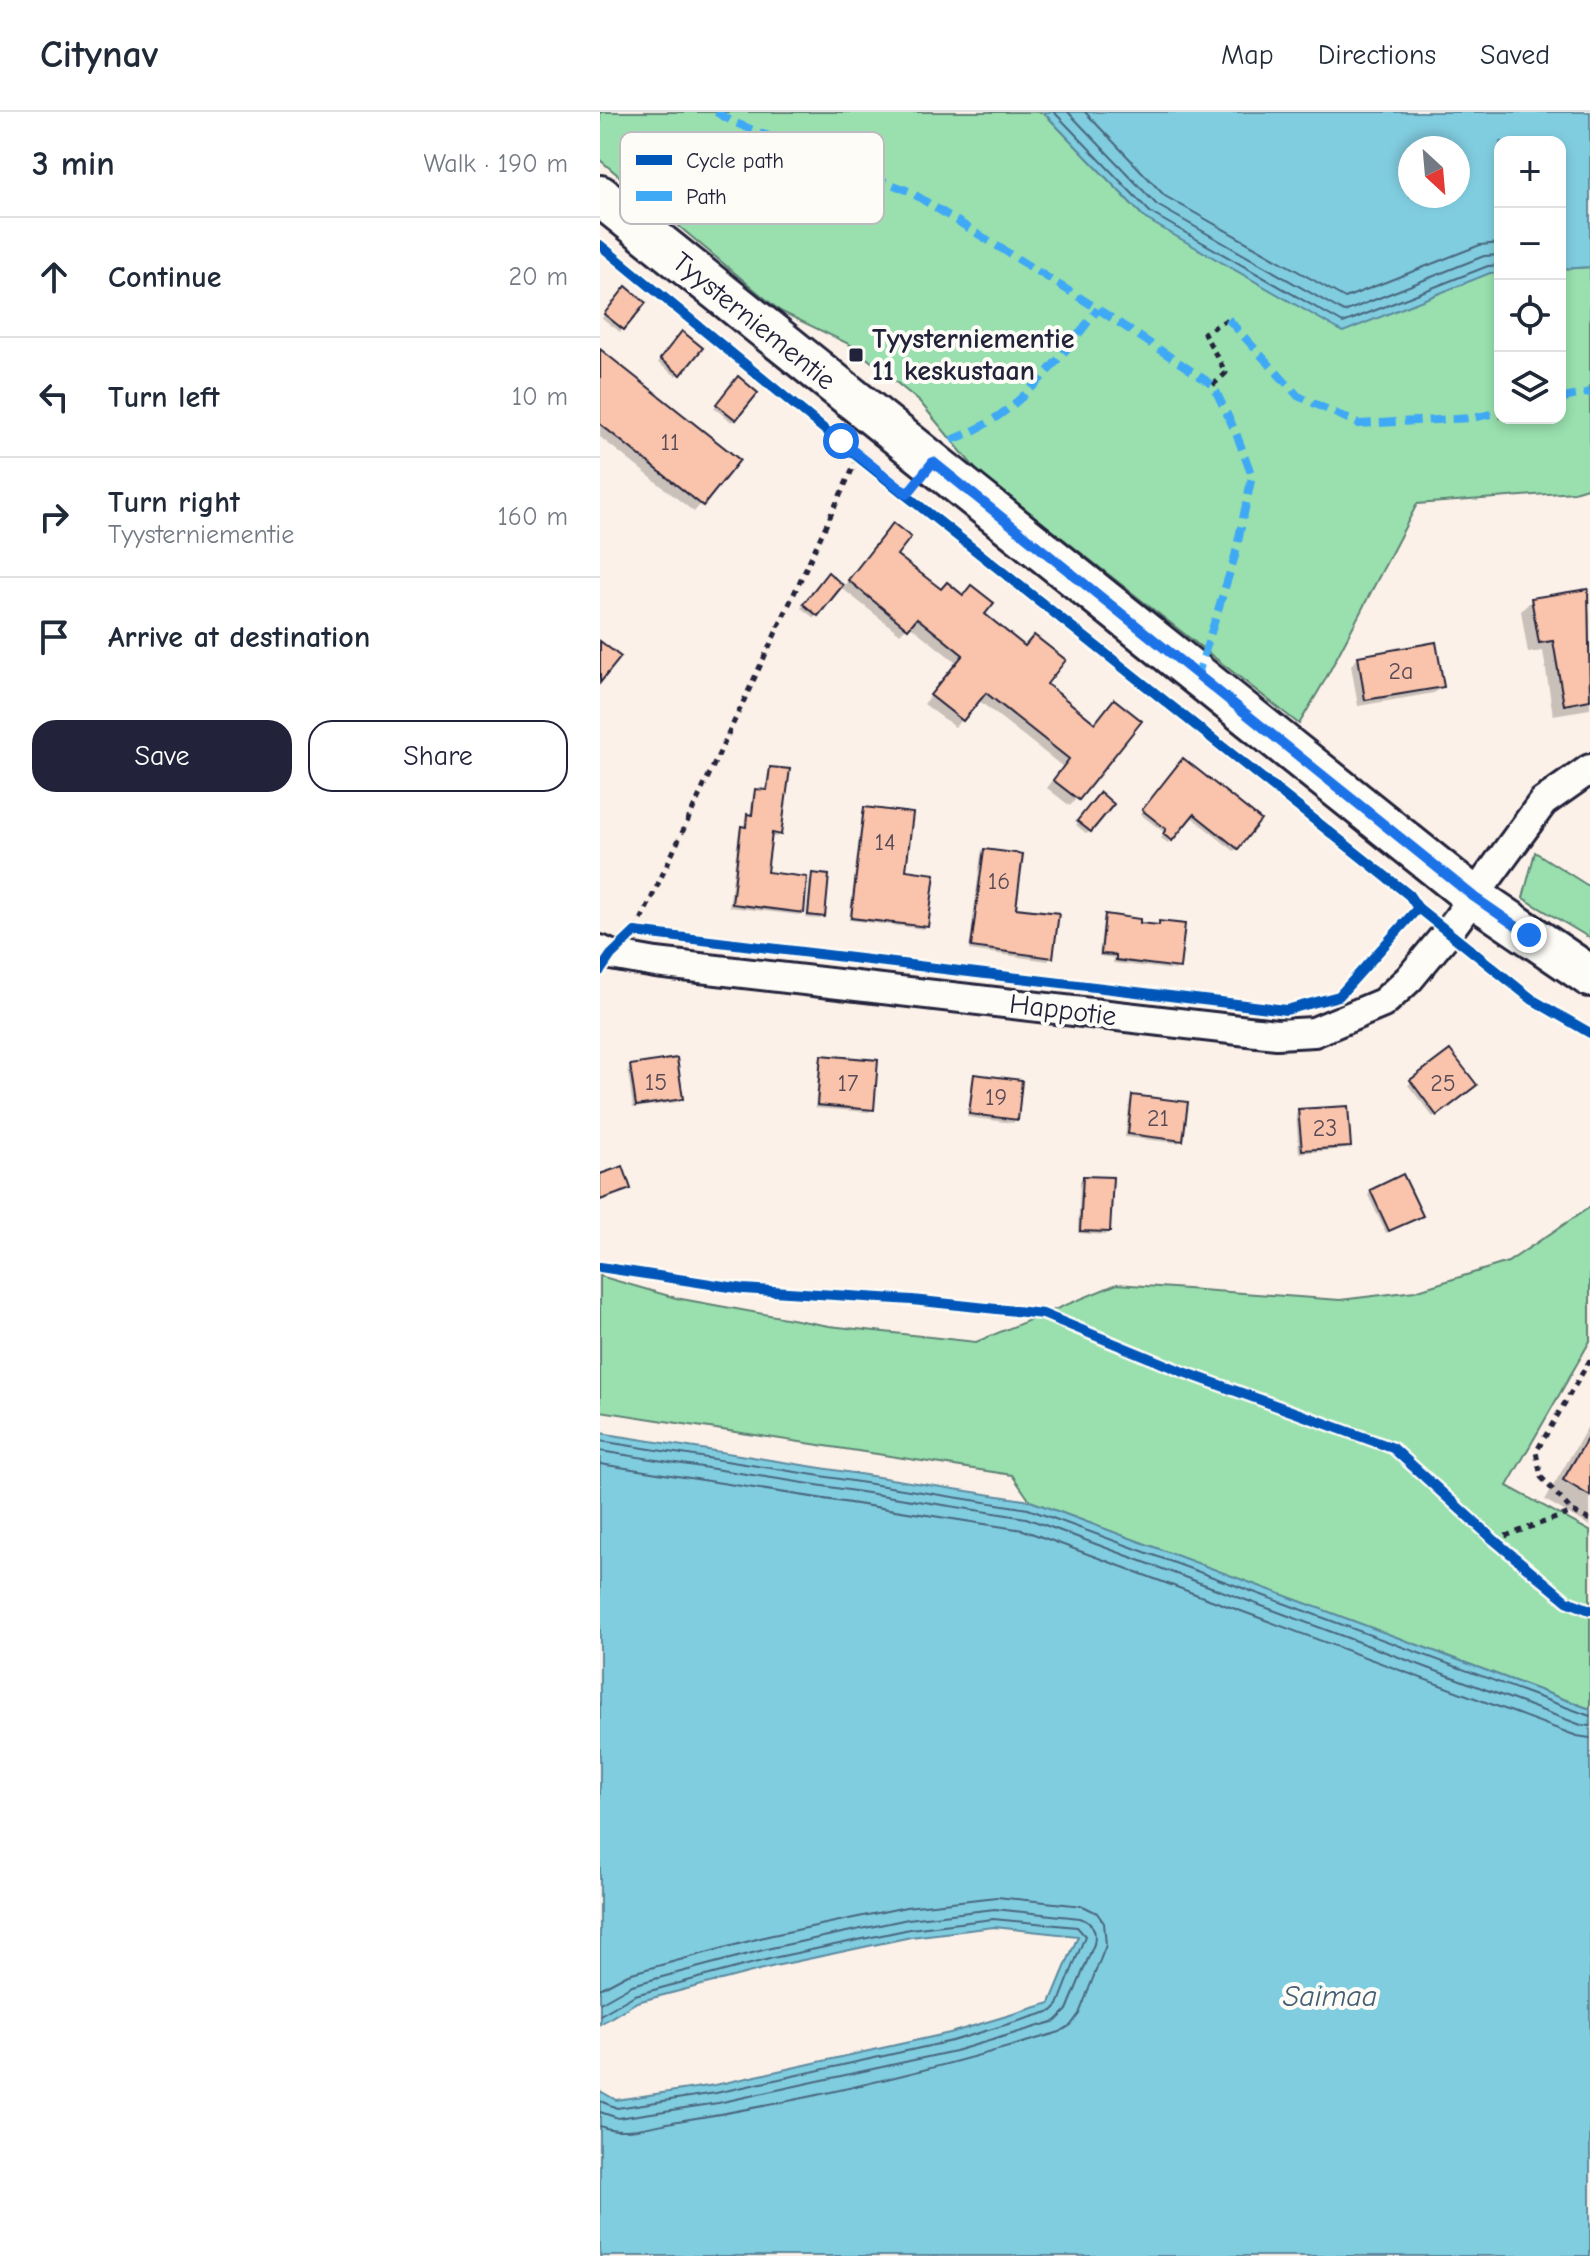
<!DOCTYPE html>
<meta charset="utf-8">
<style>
:root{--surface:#fff;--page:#f6f6f7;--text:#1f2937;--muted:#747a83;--line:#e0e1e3;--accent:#22223b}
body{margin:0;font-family:"Comic Neue",sans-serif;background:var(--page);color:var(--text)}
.controls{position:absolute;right:24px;top:24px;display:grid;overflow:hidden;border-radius:16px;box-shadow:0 4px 12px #0003}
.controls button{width:72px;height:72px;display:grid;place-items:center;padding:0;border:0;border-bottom:2px solid var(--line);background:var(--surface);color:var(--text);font:40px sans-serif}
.compass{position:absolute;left:798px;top:24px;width:72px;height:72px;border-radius:50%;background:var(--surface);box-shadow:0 4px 12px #0003;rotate:154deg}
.stop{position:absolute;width:24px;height:24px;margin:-18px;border:6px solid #1a73e8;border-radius:50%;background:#fff}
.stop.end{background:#1a73e8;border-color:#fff;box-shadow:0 2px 8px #0008}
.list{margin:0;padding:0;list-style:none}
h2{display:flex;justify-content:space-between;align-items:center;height:104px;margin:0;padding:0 32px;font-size:34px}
h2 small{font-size:26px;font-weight:400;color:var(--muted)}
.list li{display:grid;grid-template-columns:52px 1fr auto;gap:24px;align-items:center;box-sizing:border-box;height:120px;padding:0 32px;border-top:2px solid var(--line)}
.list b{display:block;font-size:30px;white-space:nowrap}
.list p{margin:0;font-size:26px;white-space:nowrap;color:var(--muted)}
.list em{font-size:26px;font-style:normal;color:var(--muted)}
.actions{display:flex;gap:16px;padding:24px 32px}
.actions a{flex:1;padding:18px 0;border:2px solid var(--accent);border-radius:24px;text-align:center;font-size:28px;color:var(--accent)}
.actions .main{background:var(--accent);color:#fff}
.icon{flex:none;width:44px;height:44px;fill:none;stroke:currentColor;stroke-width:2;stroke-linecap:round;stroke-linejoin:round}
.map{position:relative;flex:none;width:990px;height:2144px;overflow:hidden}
header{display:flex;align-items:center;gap:48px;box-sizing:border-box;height:112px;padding:0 40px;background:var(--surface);border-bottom:2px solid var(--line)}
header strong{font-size:38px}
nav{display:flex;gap:44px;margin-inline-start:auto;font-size:28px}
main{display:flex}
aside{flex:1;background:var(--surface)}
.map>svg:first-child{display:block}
.green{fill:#99e0ae;stroke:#5e8174;stroke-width:2}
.water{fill:#81cde0;stroke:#5b899e;stroke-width:2;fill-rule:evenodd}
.shadow{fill:#0003}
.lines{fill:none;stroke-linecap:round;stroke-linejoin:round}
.shore{stroke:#48667d;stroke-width:2}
.building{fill:#f9c4ab;stroke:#22223b;stroke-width:2}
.street-casing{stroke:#22223b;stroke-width:34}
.secondary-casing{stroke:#22223b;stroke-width:46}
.path{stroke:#22223b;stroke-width:5;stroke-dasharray:6 6;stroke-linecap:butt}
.street{stroke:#fdfcf7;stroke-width:28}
.secondary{stroke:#fdfcf7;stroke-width:40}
.quiet{stroke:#3fa9f5;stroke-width:8;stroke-dasharray:16 8;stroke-linecap:butt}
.cycleway-casing{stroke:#fdfcf7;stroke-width:15}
.cycleway{stroke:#0057b8;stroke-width:10}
.route{stroke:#1a73e8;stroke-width:10}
.poi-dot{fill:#22223b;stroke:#fdfcf7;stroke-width:3}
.labels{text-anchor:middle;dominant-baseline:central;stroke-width:8;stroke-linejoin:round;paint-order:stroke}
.number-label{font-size:24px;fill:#584a57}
.street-label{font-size:28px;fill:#22223b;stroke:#fdfcf7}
.poi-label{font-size:28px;font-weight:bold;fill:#22223b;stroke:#fdfcf7;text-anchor:start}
.water-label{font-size:30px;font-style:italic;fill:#435e75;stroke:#fdfcf7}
.key{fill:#fdfcf7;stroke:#bbbbbf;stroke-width:2}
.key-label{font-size:22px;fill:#22223b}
</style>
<header>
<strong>Citynav</strong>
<nav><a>Map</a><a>Directions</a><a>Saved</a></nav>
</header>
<main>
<aside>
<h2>3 min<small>Walk · 190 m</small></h2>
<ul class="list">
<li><svg class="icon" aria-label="ahead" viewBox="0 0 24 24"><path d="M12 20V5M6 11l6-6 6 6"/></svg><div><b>Continue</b></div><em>20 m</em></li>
<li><svg class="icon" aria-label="left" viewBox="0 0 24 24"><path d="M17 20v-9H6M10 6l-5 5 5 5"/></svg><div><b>Turn left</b></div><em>10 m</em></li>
<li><svg class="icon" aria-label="right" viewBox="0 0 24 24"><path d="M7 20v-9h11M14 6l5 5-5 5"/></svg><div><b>Turn right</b><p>Tyysterniementie</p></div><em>160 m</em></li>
<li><svg class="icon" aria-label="arrive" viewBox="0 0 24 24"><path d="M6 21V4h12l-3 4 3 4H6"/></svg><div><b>Arrive at destination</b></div></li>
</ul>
<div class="actions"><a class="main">Save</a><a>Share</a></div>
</aside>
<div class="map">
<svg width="990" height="2144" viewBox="0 0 990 2144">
<rect width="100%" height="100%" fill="#fcf1e8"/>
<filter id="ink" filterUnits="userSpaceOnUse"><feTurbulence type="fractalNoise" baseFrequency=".0125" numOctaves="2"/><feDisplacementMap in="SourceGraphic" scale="16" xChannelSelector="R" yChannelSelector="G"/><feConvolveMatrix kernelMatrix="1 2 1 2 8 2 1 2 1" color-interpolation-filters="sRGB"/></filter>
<g filter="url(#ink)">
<g class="green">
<polygon points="0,0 443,0 546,107 890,161 900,161 900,306 960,306 960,157 990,155 990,375 974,380 817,392 725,568 699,612 378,360 320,290 251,233 180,199 0,48"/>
<polygon points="935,740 990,775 990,826 923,786"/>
<polygon points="990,1095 990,1229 907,1374 990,1419 990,1597 430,1389 412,1363 0,1299 0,1164 76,1186 229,1214 376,1230 517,1172 740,1188 815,1179 908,1150"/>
</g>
<g class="water">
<path d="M443,0H990V155L960,157V30H900V161H890L743,220L546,107ZM810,36H858V84H810Z"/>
<polygon points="0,1321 430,1389 990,1597 990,2144 0,2144 0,1979 16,1988 115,1973 350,1921 450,1891 478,1824 394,1815 311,1825 175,1854 37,1890 0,1912"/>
</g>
<g class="shadow">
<polygon points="23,180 23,217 20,220 2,206"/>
<polygon points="79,225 79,261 76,264 58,251"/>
<polygon points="0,240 137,348 94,400 0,325"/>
<polygon points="135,270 155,281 132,310 114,296"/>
<polygon points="286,421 294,443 340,480 382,503 444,572 495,613 539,610 470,694 447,676 463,655 378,588 355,615 324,592 357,551 309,513 300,522 239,474 214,506 201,496 228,463 243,475"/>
<polygon points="986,479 990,503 990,597 953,603 943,539 928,541 921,499 932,488"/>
<polygon points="759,545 842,574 834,581 758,594 751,553"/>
<polygon points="580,652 637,736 634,739 590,704 568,731 561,726 565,721 540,702"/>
<polygon points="171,658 180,722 176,725 169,724 165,761 202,800 199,803 129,795 139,719 144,717 145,707 150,704 153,682 156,679 165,680 168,661"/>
<polygon points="500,683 512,692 487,722 476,713"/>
<polygon points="265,697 327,814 323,817 249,808 262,701"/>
<polygon points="384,739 413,797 451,845 448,849 369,838 381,742"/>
<polygon points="213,763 223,804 220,807 206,806 210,766"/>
<polygon points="506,804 538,812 557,814 560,811 578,855 575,858 513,851 514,846 499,844 503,808"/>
<polygon points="849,941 871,976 833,1005 808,973"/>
<polygon points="222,945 272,997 269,1000 215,996 219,949"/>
<polygon points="31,954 81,987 78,990 33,996 28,958"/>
<polygon points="375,964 416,1007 413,1011 367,1005 372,968"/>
<polygon points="533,985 581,1028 578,1031 525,1025 530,988"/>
<polygon points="699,999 749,1034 746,1037 699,1041 696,1002"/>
<polygon points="484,1066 508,1120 505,1123 478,1121 480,1069"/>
<polygon points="771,1079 817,1106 786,1121 768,1083"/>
<polygon points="990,1311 990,1414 945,1388"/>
</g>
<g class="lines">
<g class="shore">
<polyline points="454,0 551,101 743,211 888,154 900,153"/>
<polyline points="468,0 557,93 744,200 884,144 900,143"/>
<polyline points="485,0 565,84 745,186 880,133 900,131"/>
<polyline points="0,1329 428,1397 990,1604"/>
<polyline points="0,1339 426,1406 981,1613 990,1614"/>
<polyline points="0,1352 423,1418 977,1624 990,1626"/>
<path d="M0,1877L28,1862L168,1824L306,1795L397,1785L483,1794L497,1801L504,1811L506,1833L479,1902L471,1913L460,1920C336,1957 206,1989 78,2009C55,2013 22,2024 0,2014"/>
<path d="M0,1891L32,1873L171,1836L308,1807L395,1797L480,1806C492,1810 497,1819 494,1832L467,1898L456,1909L355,1939L118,1991L18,2006L0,2000"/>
<polyline points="0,1903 35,1883 173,1846 310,1817 393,1807 477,1815 485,1824 458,1893 452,1899 352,1929 116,1981 17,1996 0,1989"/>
</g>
</g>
<g class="building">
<polygon points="26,174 46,191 24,218 4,202"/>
<polygon points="82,219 103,236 81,263 60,247"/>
<polygon points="0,237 140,348 103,394 0,312"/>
<polygon points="138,264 158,281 136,308 116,292"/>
<polygon points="293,411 311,425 297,443 341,477 347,470 363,483 371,473 394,491 385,502 425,534 434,523 466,548 447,572 495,611 514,587 542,609 479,688 453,668 469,647 386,581 363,609 330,583 363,543 317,506 308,517 248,468"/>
<polygon points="228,460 243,473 218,504 203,492"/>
<polygon points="988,477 990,588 964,593 953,529 939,531 931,486"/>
<polygon points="0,529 21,545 0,571"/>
<polygon points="836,530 844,575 765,588 758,544"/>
<polygon points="583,646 661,708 638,737 594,702 572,729 563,722 566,717 542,698"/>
<polygon points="170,655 190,657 181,723 172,721 167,760 207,765 204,801 132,792 141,714 146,715 147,702 152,703 155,677 167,678"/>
<polygon points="500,680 514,692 491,720 477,709"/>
<polygon points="264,695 313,701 306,758 335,762 328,815 251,806"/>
<polygon points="384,737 423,742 416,796 459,801 453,846 371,835"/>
<polygon points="212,761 229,763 225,805 208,803"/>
<polygon points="505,802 540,807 540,811 559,813 559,809 585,812 580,856 516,848 516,843 501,842"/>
<polygon points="850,938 877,973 837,1004 810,968"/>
<polygon points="221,943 278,948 274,998 217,993"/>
<polygon points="77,946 83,987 36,994 30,953"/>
<polygon points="374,962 422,968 418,1008 369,1002"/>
<polygon points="532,983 588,990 583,1029 528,1022"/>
<polygon points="748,994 751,1035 702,1038 698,997"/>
<polygon points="23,1054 31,1077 0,1088 0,1062"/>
<polygon points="803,1062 823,1104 789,1119 770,1078"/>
<polygon points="483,1064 513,1065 510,1120 480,1119"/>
<polygon points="990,1322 990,1384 963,1368"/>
</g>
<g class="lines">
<g class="street-casing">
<polyline id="street" points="0,838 11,843 56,851 648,919 677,922 714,920 783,891 809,867 848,820 943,690 990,657"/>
</g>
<g class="secondary-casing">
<polyline id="secondary" points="0,84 874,785 990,864"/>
</g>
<g class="path">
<polyline points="613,273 626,261 604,221 628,207"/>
<polyline points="36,819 258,345"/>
<polyline points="990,1248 936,1340 941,1365 973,1400 990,1408"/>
<polyline points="894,1428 973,1400"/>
</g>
<use href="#street" class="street"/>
<use href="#secondary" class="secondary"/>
<g class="quiet">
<polyline points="116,0 133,10 309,79 498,197 613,273 636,321 652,364 635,444 598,562"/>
<polyline points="628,207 698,284 759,312 873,306 900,300"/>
<polyline points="960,287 990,280"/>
<path d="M351,328C415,307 458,249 498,197"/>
</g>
<g class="cycleway-casing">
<g id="cycleway">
<polyline points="0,133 258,345 809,783 818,796"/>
<polyline points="0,859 11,843 35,820 686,898 739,884 818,796 933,888 990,921"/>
<polyline points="0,1155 143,1177 312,1188 443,1202 581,1259 793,1336 894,1428 967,1489 990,1498"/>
</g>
</g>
<use href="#cycleway" class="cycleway"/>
</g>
</g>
<g class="lines" filter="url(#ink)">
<polyline class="route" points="241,329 307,382 333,350 874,785 929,823"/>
</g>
<rect class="poi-dot" x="248" y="235" width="16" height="16" rx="4"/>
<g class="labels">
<g class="number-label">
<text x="70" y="330">11</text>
<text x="801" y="559">2a</text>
<text x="285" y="730">14</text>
<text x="399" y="769">16</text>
<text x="56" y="970">15</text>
<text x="248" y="971">17</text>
<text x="843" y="971">25</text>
<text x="396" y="985">19</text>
<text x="558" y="1006">21</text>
<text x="725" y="1016">23</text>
</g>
<g class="street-label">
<text transform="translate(154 209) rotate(39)">Tyysterniementie</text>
<text transform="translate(463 898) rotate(7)">Happotie</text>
</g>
<g class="poi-label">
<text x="272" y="227">Tyysterniementie<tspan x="272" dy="32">11 keskustaan</tspan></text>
</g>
<g class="water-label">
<text x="730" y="1884">Saimaa</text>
</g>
</g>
<rect x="20" y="20" width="264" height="92" rx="12" class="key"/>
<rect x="36" y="43" width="36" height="10" fill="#0057b8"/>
<rect x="36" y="79" width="36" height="10" fill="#3fa9f5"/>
<g class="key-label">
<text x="86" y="56">Cycle path</text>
<text x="86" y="92">Path</text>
</g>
</svg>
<div class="controls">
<button>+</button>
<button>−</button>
<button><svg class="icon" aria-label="locate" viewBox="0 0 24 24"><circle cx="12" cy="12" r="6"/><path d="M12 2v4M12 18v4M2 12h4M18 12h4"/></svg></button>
<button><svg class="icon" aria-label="layers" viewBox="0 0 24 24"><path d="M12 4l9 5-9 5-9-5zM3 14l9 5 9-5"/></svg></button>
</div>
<svg class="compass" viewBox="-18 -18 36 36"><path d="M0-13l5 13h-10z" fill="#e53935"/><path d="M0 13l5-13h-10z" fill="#747a83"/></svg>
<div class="stop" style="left:241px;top:329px"></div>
<div class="stop end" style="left:929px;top:823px"></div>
</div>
</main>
